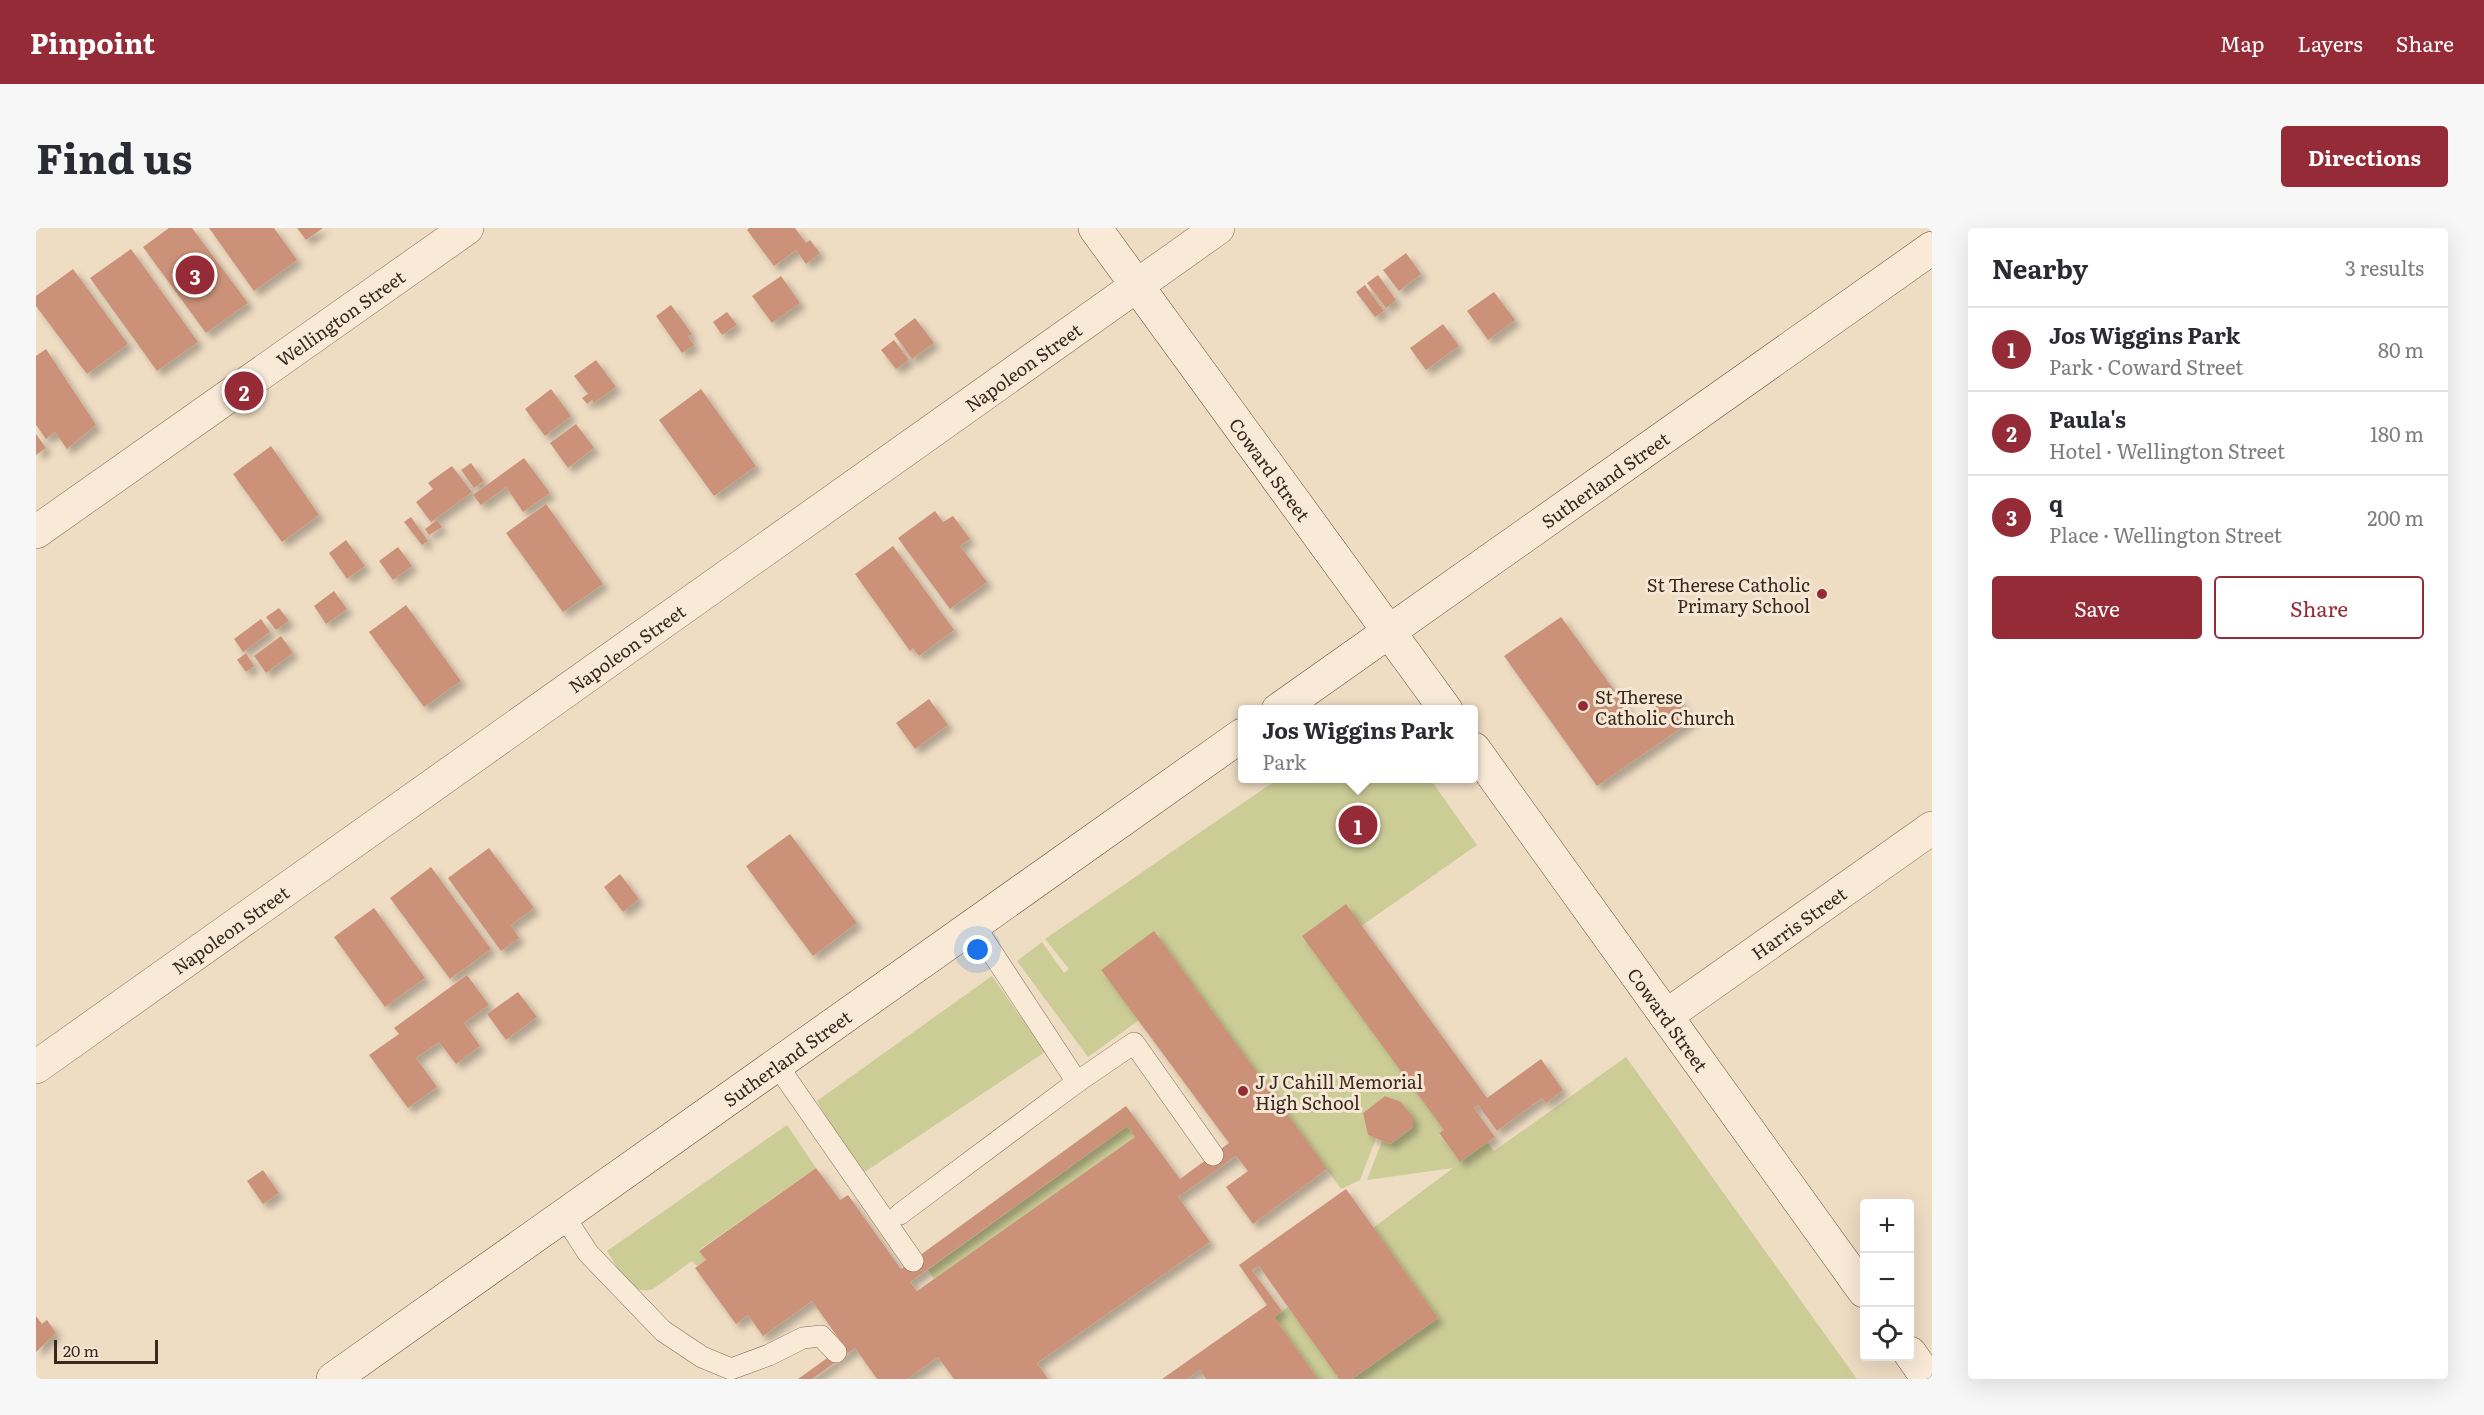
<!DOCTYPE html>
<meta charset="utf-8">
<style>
:root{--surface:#fff;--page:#f7f7f7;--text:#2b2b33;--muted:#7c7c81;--line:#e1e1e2;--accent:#962b38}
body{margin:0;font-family:Literata,serif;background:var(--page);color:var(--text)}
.controls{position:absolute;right:18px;bottom:18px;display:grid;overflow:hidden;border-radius:6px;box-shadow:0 6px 24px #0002}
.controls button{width:54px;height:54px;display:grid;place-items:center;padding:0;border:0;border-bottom:2px solid var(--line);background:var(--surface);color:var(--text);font:30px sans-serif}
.scale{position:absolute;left:18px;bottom:15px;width:104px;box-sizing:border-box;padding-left:6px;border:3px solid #38281e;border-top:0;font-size:16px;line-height:21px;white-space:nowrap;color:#38281e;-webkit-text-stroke:4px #f5e7d3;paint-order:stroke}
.you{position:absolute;left:942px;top:722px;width:21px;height:21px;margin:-15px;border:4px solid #fff;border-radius:50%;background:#1a73e8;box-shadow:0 0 0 9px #1a73e833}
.badge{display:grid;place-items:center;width:39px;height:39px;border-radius:50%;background:var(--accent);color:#fff;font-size:20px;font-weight:700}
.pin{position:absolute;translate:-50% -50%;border:3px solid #fff;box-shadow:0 2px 6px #0006}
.popup{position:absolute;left:1202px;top:477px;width:240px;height:78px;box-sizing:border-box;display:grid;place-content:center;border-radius:6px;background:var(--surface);filter:drop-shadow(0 2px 4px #0005);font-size:20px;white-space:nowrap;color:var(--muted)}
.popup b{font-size:22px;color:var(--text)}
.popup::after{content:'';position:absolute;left:50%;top:100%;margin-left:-12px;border:12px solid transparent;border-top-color:var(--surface)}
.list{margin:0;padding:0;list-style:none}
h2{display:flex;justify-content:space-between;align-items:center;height:78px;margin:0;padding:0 24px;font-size:26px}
h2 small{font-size:20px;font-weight:400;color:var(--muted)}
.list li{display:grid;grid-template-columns:39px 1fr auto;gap:18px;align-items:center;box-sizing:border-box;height:84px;padding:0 24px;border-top:2px solid var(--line)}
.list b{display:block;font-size:22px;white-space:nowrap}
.list p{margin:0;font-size:20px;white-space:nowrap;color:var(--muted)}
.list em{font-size:20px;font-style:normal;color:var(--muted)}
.actions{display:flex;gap:12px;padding:18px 24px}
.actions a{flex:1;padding:14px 0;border:2px solid var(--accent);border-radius:6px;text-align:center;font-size:21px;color:var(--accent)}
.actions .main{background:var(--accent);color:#fff}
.icon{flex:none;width:33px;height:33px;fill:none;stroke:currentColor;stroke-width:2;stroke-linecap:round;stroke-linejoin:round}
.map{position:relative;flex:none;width:1896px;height:1151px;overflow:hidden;border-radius:6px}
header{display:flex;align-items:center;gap:36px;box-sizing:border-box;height:84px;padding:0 30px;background:var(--accent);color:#fff}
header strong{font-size:28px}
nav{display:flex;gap:33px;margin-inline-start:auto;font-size:21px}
.intro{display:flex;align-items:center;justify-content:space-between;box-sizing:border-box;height:144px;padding:0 36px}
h1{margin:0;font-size:42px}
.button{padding:15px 27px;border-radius:6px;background:var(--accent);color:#fff;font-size:21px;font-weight:700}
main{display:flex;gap:36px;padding:0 36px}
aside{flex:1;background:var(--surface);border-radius:6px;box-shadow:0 6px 24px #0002}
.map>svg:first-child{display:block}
.green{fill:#cccc97}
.building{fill:#cb9279;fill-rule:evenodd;filter:url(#shadow)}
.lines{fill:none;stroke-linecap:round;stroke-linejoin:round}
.lane-casing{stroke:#886d5a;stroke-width:22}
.street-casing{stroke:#886d5a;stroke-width:34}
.secondary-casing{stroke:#6a4e3d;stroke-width:34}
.lane{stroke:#f8ead6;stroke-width:21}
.street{stroke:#f8ead6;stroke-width:33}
.secondary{stroke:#f8ead6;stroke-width:33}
.poi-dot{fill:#962b38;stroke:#f5e7d3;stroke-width:2}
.labels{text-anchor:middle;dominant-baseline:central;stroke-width:6;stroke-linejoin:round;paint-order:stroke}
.street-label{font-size:18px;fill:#38281e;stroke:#f5e7d3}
.poi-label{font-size:18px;fill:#38281e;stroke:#f5e7d3;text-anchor:start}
</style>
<header>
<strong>Pinpoint</strong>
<nav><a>Map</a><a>Layers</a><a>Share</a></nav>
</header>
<div class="intro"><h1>Find us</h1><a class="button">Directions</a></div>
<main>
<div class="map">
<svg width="1896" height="1151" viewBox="0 0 1896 1151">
<defs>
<filter id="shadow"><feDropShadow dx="5.5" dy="5.5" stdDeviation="3" flood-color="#0004"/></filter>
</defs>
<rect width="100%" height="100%" fill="#eedcc3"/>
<g class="green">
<path d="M1242,551H1394L1441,617L1301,715L1408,902L1403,906L1424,934L1451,914L1458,923L1590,829L1821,1151H1316L1402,1090L1337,1000L1417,940L1331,952L1346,913L1354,916L1377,899C1377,881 1365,874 1349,868L1327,885L1332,907L1340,910L1324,952L1305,961L1118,704L1065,742L1103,792L1052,829L981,733L1006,714L1028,745L1033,741L1009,711Z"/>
<polygon points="956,748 1009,824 824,947 781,873"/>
<path d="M751,897L780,940L663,1022L670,1032L661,1038L656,1033L617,1061C593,1069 583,1040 571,1023Z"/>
<polygon points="1091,898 1099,909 898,1051 892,1042"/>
<polygon points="1252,1079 1303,1151 1282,1151 1238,1089"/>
</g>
<g class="building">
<polygon points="133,0 156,0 212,75 170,105 107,19"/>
<polygon points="173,0 238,0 261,32 218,63"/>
<polygon points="261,0 287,0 270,12"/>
<polygon points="713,0 759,0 770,15 774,12 784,25 770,36 760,22 738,38 711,2"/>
<polygon points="95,21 162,114 121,143 54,50"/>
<polygon points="1370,25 1385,46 1363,63 1347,42"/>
<polygon points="37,41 92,116 51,146 0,78 0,68"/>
<polygon points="1342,47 1360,72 1350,80 1331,55"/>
<polygon points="745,48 764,75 736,95 716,68"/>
<polygon points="1329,57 1348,83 1339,89 1320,64"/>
<polygon points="1458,64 1479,92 1452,112 1431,83"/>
<polygon points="635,77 656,106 652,108 658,117 646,125 620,88"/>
<polygon points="691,84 701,97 686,107 677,94"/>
<polygon points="879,90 898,115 876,131 858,106"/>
<polygon points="1407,96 1423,118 1390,142 1374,120"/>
<polygon points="858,112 873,132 860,141 845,122"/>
<polygon points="10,121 60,197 31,221 19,204 10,211 0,197 0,128"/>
<polygon points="560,132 580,159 558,175 556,172 551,176 546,170 552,166 538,148"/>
<polygon points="515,161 535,188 509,208 489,181"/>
<polygon points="665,161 720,238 678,268 623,192"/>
<polygon points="540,196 558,220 532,240 514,215"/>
<polygon points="0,206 10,220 0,227"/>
<polygon points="235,218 283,287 246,314 197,246"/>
<polygon points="488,230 514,265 487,284 470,259 445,277 437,267"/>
<polygon points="435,235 448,253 438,260 425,242"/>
<polygon points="416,238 436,264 395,294 380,274 397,261 392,255"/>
<polygon points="510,276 567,356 527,384 470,305"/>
<polygon points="899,283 907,294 917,288 934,311 924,318 951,354 914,381 862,310"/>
<polygon points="375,289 392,313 386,317 368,294"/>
<polygon points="401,292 406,299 393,307 389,301"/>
<polygon points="310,312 329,338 311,351 293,325"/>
<polygon points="857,318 918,402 883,428 877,420 874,423 819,346"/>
<polygon points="362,319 376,338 357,352 343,333"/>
<polygon points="298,363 311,381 290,396 278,378"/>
<polygon points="370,377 425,453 388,479 333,404"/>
<polygon points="243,380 253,393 240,402 230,389"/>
<polygon points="1525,389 1600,492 1638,465 1657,492 1561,558 1468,428"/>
<polygon points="225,391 234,404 207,424 198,411"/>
<polygon points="245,408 257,425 230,445 218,428"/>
<polygon points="210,425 218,438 210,444 201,432"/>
<polygon points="893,471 912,497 879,521 860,495"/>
<polygon points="754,606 821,695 777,728 710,638"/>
<polygon points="453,620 498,680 475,697 483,710 465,723 412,650"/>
<polygon points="395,639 455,721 414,751 354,670"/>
<polygon points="584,646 603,671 587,684 568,659"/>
<polygon points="1310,676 1451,870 1505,831 1527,862 1510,875 1506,870 1461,903 1442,877 1438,880 1459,909 1424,934 1403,905 1408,902 1266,708"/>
<polygon points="338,680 389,750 349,779 298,709"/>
<path d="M1118,703L1291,941L1217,996L1190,959L1212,943L1200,928L1142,969L1174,1014L1001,1135L1012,1151H918L902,1129L871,1151H841L819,1120L776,1151H762L808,1118L776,1073L727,1108L712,1087L700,1096L659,1040L670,1032L663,1023L780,940L804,972L812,967L865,1041L1090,878L1144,951L1193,915L1065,742ZM1091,898L1099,909L881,1063L874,1054Z"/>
<polygon points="431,747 453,777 428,795 444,818 420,836 403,814 380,830 401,859 372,880 333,827 363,806 358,800"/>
<polygon points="482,764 501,789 470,812 451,786"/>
<polygon points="1349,868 1365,874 1377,889 1377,899 1354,916 1332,907 1327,885"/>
<polygon points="227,942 243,965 227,976 211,953"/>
<polygon points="1310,961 1402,1090 1316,1151 1303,1151 1223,1038 1216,1042 1246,1083 1238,1089 1282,1151 1170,1151 1164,1142 1151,1151 1126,1151 1231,1077 1203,1037"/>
<polygon points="0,1088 6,1096 11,1092 20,1105 0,1124"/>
</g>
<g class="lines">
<g class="lane-casing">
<g id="lane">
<polyline points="741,837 877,1033"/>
<polyline points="1041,854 1098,815 1177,927"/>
<polyline points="864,986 1041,854 938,697"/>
<polyline points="528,988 552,1025 627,1103 666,1129 695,1141 733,1127 767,1110 785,1108 800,1124"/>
</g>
</g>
<g class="street-casing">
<g id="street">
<path id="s1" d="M0,304L431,0"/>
<path id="s2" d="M1630,788L1896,600"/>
<path id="s3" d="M0,839L1182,0"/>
</g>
</g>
<g class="secondary-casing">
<g id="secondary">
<path id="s4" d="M1059,0L1410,482"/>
<path id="s5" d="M1242,482L1896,20"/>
<path id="s6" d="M1438,521L1828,1063"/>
<polyline points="1874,1125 1892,1151"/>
<path id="s7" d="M297,1151L1206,507"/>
</g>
</g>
<use href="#lane" class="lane"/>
<use href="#street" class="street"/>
<use href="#secondary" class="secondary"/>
</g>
<g class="poi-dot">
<circle cx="1786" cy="366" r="6"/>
<circle cx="1547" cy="478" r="6"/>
<circle cx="1207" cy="863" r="6"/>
</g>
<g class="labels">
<g class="street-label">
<text stroke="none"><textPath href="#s1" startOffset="372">Wellington Street</textPath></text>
<text stroke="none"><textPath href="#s3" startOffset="1210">Napoleon Street</textPath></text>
<text stroke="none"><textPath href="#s4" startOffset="298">Coward Street</textPath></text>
<text stroke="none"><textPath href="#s5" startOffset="400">Sutherland Street</textPath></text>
<text stroke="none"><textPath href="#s3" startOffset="724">Napoleon Street</textPath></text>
<text stroke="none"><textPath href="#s2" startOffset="162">Harris Street</textPath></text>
<text stroke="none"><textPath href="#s3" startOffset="238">Napoleon Street</textPath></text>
<text stroke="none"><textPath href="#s6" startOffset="333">Coward Street</textPath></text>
<text stroke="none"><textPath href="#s7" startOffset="556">Sutherland Street</textPath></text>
</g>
<g class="poi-label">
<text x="1774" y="356" text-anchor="end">St Therese Catholic<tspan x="1774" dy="21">Primary School</tspan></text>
<text x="1559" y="468">St Therese<tspan x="1559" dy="21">Catholic Church</tspan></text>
<text x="1219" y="853">J J Cahill Memorial<tspan x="1219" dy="21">High School</tspan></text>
</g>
</g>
</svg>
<div class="controls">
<button>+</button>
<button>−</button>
<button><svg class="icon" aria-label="locate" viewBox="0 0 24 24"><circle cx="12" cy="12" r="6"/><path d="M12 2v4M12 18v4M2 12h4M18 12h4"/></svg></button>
</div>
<div class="scale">20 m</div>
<div class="you"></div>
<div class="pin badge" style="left:1322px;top:597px">1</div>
<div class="popup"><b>Jos Wiggins Park</b>Park</div>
<div class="pin badge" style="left:208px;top:163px">2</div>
<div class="pin badge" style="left:159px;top:47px">3</div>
</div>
<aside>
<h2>Nearby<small>3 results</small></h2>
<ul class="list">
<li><span class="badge">1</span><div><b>Jos Wiggins Park</b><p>Park · Coward Street</p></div><em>80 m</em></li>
<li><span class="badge">2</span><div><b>Paula's</b><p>Hotel · Wellington Street</p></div><em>180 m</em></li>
<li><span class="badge">3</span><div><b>q</b><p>Place · Wellington Street</p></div><em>200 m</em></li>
</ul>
<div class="actions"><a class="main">Save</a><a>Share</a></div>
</aside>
</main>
